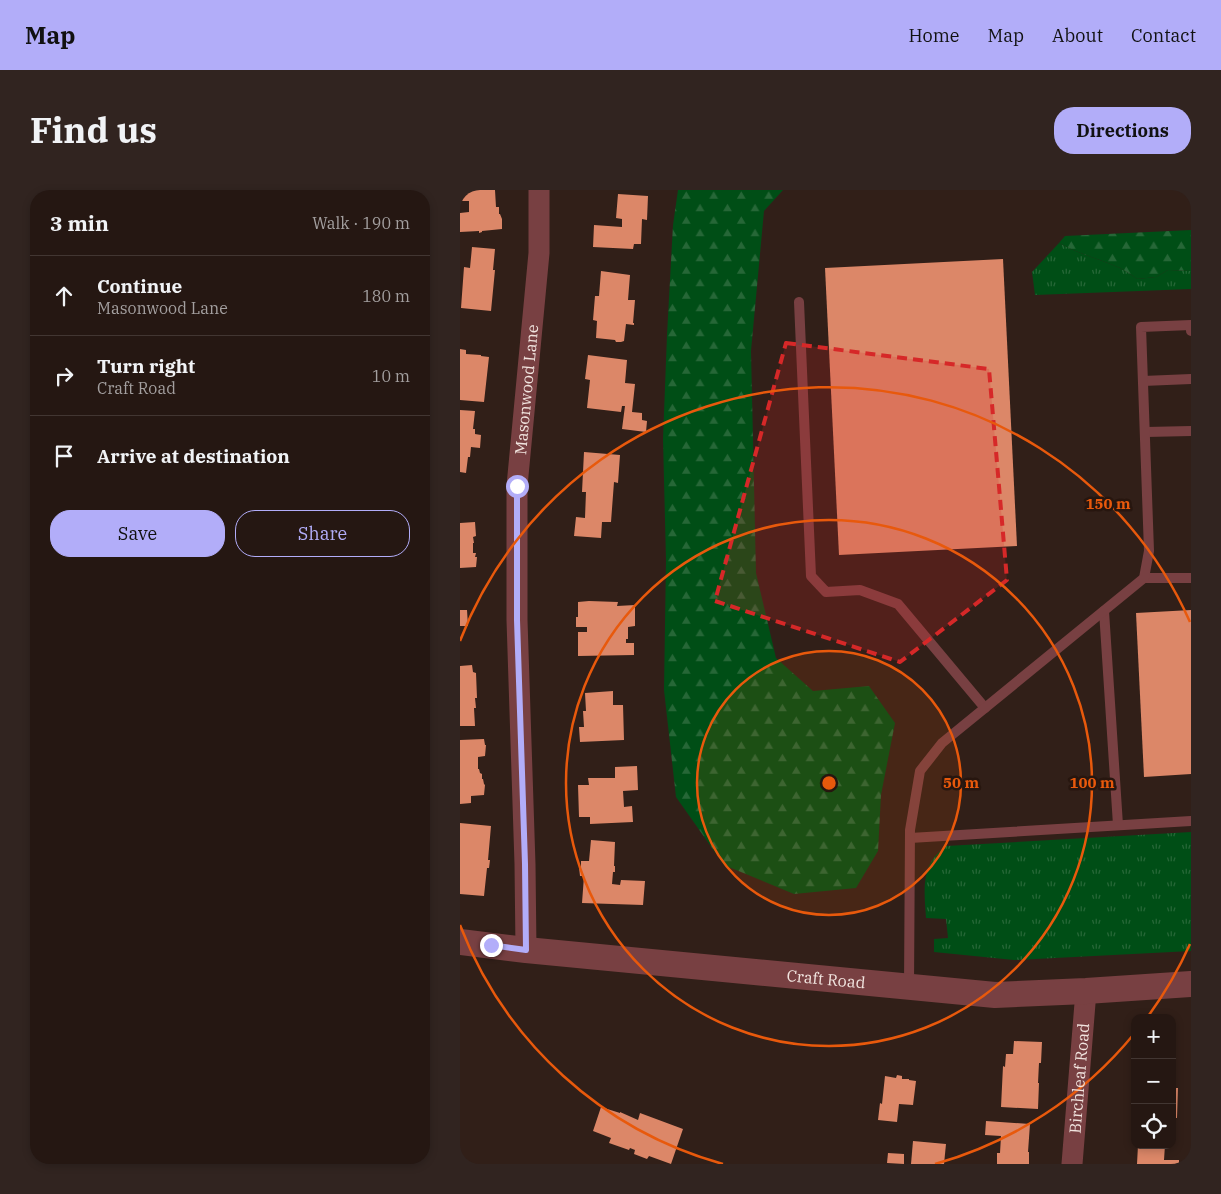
<!DOCTYPE html>
<meta charset="utf-8">
<style>
:root{--surface:#251712;--page:#312420;--text:#f1f3f6;--muted:#a39f9f;--line:#423632;--accent:#b2adf9}
body{margin:0;font-family:"IBM Plex Serif",serif;background:var(--page);color:var(--text)}
.controls{position:absolute;right:15px;bottom:15px;display:grid;overflow:hidden;border-radius:10px;box-shadow:0 2px 8px #0003}
.controls button{width:45px;height:45px;display:grid;place-items:center;padding:0;border:0;border-bottom:1px solid var(--line);background:var(--surface);color:var(--text);font:25px sans-serif}
.stop{position:absolute;width:15px;height:15px;margin:-11px;border:4px solid #b2adf9;border-radius:50%;background:#fff}
.stop.end{background:#b2adf9;border-color:#fff;box-shadow:0 1px 5px #0008}
.list{margin:0;padding:0;list-style:none}
h2{display:flex;justify-content:space-between;align-items:center;height:65px;margin:0;padding:0 20px;font-size:21px}
h2 small{font-size:16px;font-weight:400;color:var(--muted)}
.list li{display:grid;grid-template-columns:32px 1fr auto;gap:15px;align-items:center;box-sizing:border-box;height:80px;padding:0 20px;border-top:1px solid var(--line)}
.list b{display:block;font-size:19px;white-space:nowrap}
.list p{margin:0;font-size:16px;white-space:nowrap;color:var(--muted)}
.list em{font-size:16px;font-style:normal;color:var(--muted)}
.actions{display:flex;gap:10px;padding:15px 20px}
.actions a{flex:1;padding:11px 0;border:1px solid var(--accent);border-radius:20px;text-align:center;font-size:18px;color:var(--accent)}
.actions .main{background:var(--accent);color:#111}
.icon{flex:none;width:28px;height:28px;fill:none;stroke:currentColor;stroke-width:2;stroke-linecap:round;stroke-linejoin:round}
.map{position:relative;flex:none;width:731px;height:974px;overflow:hidden;border-radius:20px}
header{display:flex;align-items:center;gap:30px;box-sizing:border-box;height:70px;padding:0 25px;background:var(--accent);color:#111}
header strong{font-size:24px}
nav{display:flex;gap:28px;margin-inline-start:auto;font-size:18px}
.intro{display:flex;align-items:center;justify-content:space-between;box-sizing:border-box;height:120px;padding:0 30px}
h1{margin:0;font-size:35px}
.button{padding:12px 22px;border-radius:20px;background:var(--accent);color:#111;font-size:18px;font-weight:700}
main{display:flex;gap:30px;padding:0 30px}
aside{flex:1;background:var(--surface);border-radius:20px;box-shadow:0 2px 8px #0003}
.map>svg:first-child{display:block}
.grass{fill:url(#grass-tufts)}
.forest{fill:url(#forest-firs)}
.building{fill:#dc8768}
.lines{fill:none;stroke-linecap:round;stroke-linejoin:round}
.service{stroke:#784042;stroke-width:10}
.minor{stroke:#784042;stroke-width:21}
.tertiary{stroke:#784042;stroke-width:26}
.route{stroke:#b2adf9;stroke-width:6}
.marked{fill:#d62828;fill-opacity:0.2;stroke:#d62828;stroke-width:4;stroke-dasharray:10 6;stroke-linejoin:round}
.ring{fill:none;stroke:#e8590c;stroke-width:2.5}
.labels{text-anchor:middle;dominant-baseline:central;stroke-width:5;stroke-linejoin:round;paint-order:stroke}
.street-label{font-size:16px;fill:#f1e4df;stroke:#27160f}
.centre{fill:#e8590c;stroke:#27160f;stroke-width:2.5}
.ring-label{font-size:15px;text-anchor:middle;font-weight:bold;fill:#e8590c;stroke:#27160f;stroke-width:5;stroke-linejoin:round;paint-order:stroke}
</style>
<header>
<strong>Map</strong>
<nav><a>Home</a><a>Map</a><a>About</a><a>Contact</a></nav>
</header>
<div class="intro"><h1>Find us</h1><a class="button">Directions</a></div>
<main>
<aside>
<h2>3 min<small>Walk · 190 m</small></h2>
<ul class="list">
<li><svg class="icon" aria-label="ahead" viewBox="0 0 24 24"><path d="M12 20V5M6 11l6-6 6 6"/></svg><div><b>Continue</b><p>Masonwood Lane</p></div><em>180 m</em></li>
<li><svg class="icon" aria-label="right" viewBox="0 0 24 24"><path d="M7 20v-9h11M14 6l5 5-5 5"/></svg><div><b>Turn right</b><p>Craft Road</p></div><em>10 m</em></li>
<li><svg class="icon" aria-label="arrive" viewBox="0 0 24 24"><path d="M6 21V4h12l-3 4 3 4H6"/></svg><div><b>Arrive at destination</b></div></li>
</ul>
<div class="actions"><a class="main">Save</a><a>Share</a></div>
</aside>
<div class="map">
<svg width="731" height="974" viewBox="0 0 731 974">
<defs>
<pattern id="grass-tufts" width="24" height="20" patternUnits="userSpaceOnUse" patternTransform="scale(1.25)"><rect width="24" height="20" fill="#004e16"/><path d="M3 7l-1-3M5 7V3M7 7l1-3M15 17l-1-3M17 17v-4M19 17l1-3" fill="none" stroke="#266737"/></pattern>
<pattern id="forest-firs" width="22" height="20" patternUnits="userSpaceOnUse" patternTransform="scale(1.25)"><rect width="22" height="20" fill="#004e16"/><path d="M5 1l3.5 6h-7zM16 11l3.5 6h-7z" fill="#266737"/></pattern>
</defs>
<rect width="100%" height="100%" fill="#311f18"/>
<g class="grass">
<path d="M599,53C619,64 640,69 660,78C666,81 672,85 677,89L696,87L708,80L731,81V99L575,105L572,82Z"/>
<path d="M731,642V761L554,770L474,762V749L488,748L486,729L466,728C465,711 462,690 470,674C473,667 480,661 486,656Z"/>
</g>
<g class="forest">
<polygon points="218,0 323,0 304,21 291,161 296,383 316,468 353,501 409,496 435,533 421,605 418,661 396,698 334,704 264,675 216,607 204,500 206,370 203,249 207,145 213,35"/>
<path d="M731,40V81L708,80L696,87L677,89C672,85 666,81 660,78C640,69 619,64 599,53L605,46Z"/>
</g>
<g class="building">
<polygon points="0,0 35,0 36,17 39,17 39,24 40,24 42,29 42,39 22,41 22,42 19,43 19,41 0,42 0,23 9,22 9,11 0,11"/>
<polygon points="158,4 188,6 187,30 182,29 181,54 174,54 173,59 133,57 134,35 162,37 162,29 156,28"/>
<polygon points="12,57 35,59 33,80 35,80 31,121 1,118 4,77 10,78"/>
<polygon points="543,69 557,356 379,365 365,78"/>
<polygon points="141,81 170,85 168,110 175,110 173,133 174,133 174,135 166,134 164,151 161,152 156,152 155,150 136,148 137,131 133,130 135,106 139,106"/>
<polygon points="0,159 6,160 6,164 21,165 21,166 29,167 24,212 0,210"/>
<polygon points="128,165 167,170 165,193 175,194 172,222 182,223 182,230 187,231 186,242 162,239 165,216 162,216 161,222 127,218 130,190 125,189"/>
<polygon points="0,220 15,221 13,239 15,239 15,244 21,245 20,258 11,257 10,267 8,267 6,283 0,282"/>
<polygon points="124,262 160,265 158,293 154,292 151,332 142,332 141,348 114,346 116,327 125,328 126,302 122,302"/>
<polygon points="15,332 16,346 13,347 14,353 13,353 13,363 16,363 15,367 17,367 16,377 0,378 0,333"/>
<polygon points="129,411 158,412 157,416 175,415 175,436 168,437 168,449 166,449 166,453 174,453 174,465 118,466 118,442 127,442 127,437 116,437 116,427 118,427 118,412"/>
<polygon points="0,420 7,420 8,436 0,436"/>
<polygon points="731,420 731,584 684,587 676,423"/>
<polygon points="12,475 13,482 16,483 17,508 15,508 16,518 14,518 15,536 0,536 0,476"/>
<polygon points="153,501 153,515 163,515 164,550 120,552 119,537 124,537 123,521 126,521 125,503"/>
<polygon points="24,549 25,555 26,555 25,566 18,567 18,579 19,579 20,583 22,584 22,589 23,589 24,594 25,595 24,605 11,606 11,613 0,614 0,550"/>
<polygon points="177,576 178,600 163,601 164,617 172,616 173,632 130,634 130,627 119,627 118,595 129,595 128,588 155,588 155,577"/>
<polygon points="0,633 31,636 28,670 30,670 29,678 27,678 24,706 0,704"/>
<polygon points="131,650 155,652 154,676 155,676 155,682 153,682 152,694 160,695 161,690 185,691 183,715 122,713 124,686 120,686 119,677 121,677 121,671 129,671"/>
<polygon points="712,850 715,850 715,898 718,898 717,928 712,928"/>
<polygon points="554,851 582,852 581,873 579,873 578,893 579,893 578,919 541,917 543,876 545,877 546,864 553,864"/>
<polygon points="437,885 442,886 442,889 449,889 449,890 456,891 453,915 439,914 437,932 418,930 420,913 422,914 425,886 436,888"/>
<polygon points="141,917 160,923 160,922 178,930 180,923 223,939 211,974 189,966 187,969 174,964 175,960 170,958 169,960 149,953 151,948 133,941"/>
<polygon points="526,931 570,934 568,962 569,962 569,974 537,974 537,963 540,963 541,946 525,945"/>
<polygon points="453,951 486,954 484,974 451,974"/>
<polygon points="678,955 705,955 704,970 719,970 719,974 677,974"/>
<polygon points="428,963 444,964 444,974 427,973"/>
</g>
<g class="lines">
<g class="service">
<polyline points="339,112 351,386 366,402 400,400 438,414 525,518"/>
<polyline points="683,191 731,189"/>
<polyline points="686,242 731,241"/>
<polyline points="684,388 731,388"/>
<polyline points="644,421 658,635"/>
<polyline points="450,648 731,631"/>
<polyline points="449,796 450,640 460,581 482,553 684,388 689,361 681,137 731,135 731,141"/>
</g>
<g class="minor">
<path id="s1" d="M66,760L65,674L57,430V296L79,63V0"/>
<path id="s2" d="M612,974L626,801"/>
</g>
<path class="tertiary" id="s3" d="M0,752L66,760L535,805L626,801L731,794"/>
</g>
<g class="lines">
<polyline class="route" points="31,755 66,760 65,674 57,430 57,296"/>
</g>
<path class="marked" d="M326,153L529,179L547,390L440,472L255,411Z"/>
<circle cx="369" cy="593" r="132" fill="#e8590c" fill-opacity=".12"/>
<g class="ring">
<circle cx="369" cy="593" r="132"/>
<circle cx="369" cy="593" r="263"/>
<path d="M730 754A395 395 0 0 1 689 825M674 844A395 395 0 0 1 475 974M263 974A395 395 0 0 1 0 735M0 451A395 395 0 0 1 730 432"/>
</g>
<g class="labels">
<g class="street-label">
<text stroke="none"><textPath href="#s1" startOffset="561">Masonwood Lane</textPath></text>
<text stroke="none"><textPath href="#s3" startOffset="368">Craft Road</textPath></text>
<text stroke="none"><textPath href="#s2" startOffset="86">Birchleaf Road</textPath></text>
</g>
</g>
<circle cx="369" cy="593" r="8" class="centre"/>
<g class="ring-label">
<text x="648" y="319">150 m</text>
<text x="501" y="598">50 m</text>
<text x="632" y="598">100 m</text>
</g>
</svg>
<div class="controls">
<button>+</button>
<button>−</button>
<button><svg class="icon" aria-label="locate" viewBox="0 0 24 24"><circle cx="12" cy="12" r="6"/><path d="M12 2v4M12 18v4M2 12h4M18 12h4"/></svg></button>
</div>
<div class="stop" style="left:57px;top:296px"></div>
<div class="stop end" style="left:31px;top:755px"></div>
</div>
</main>
